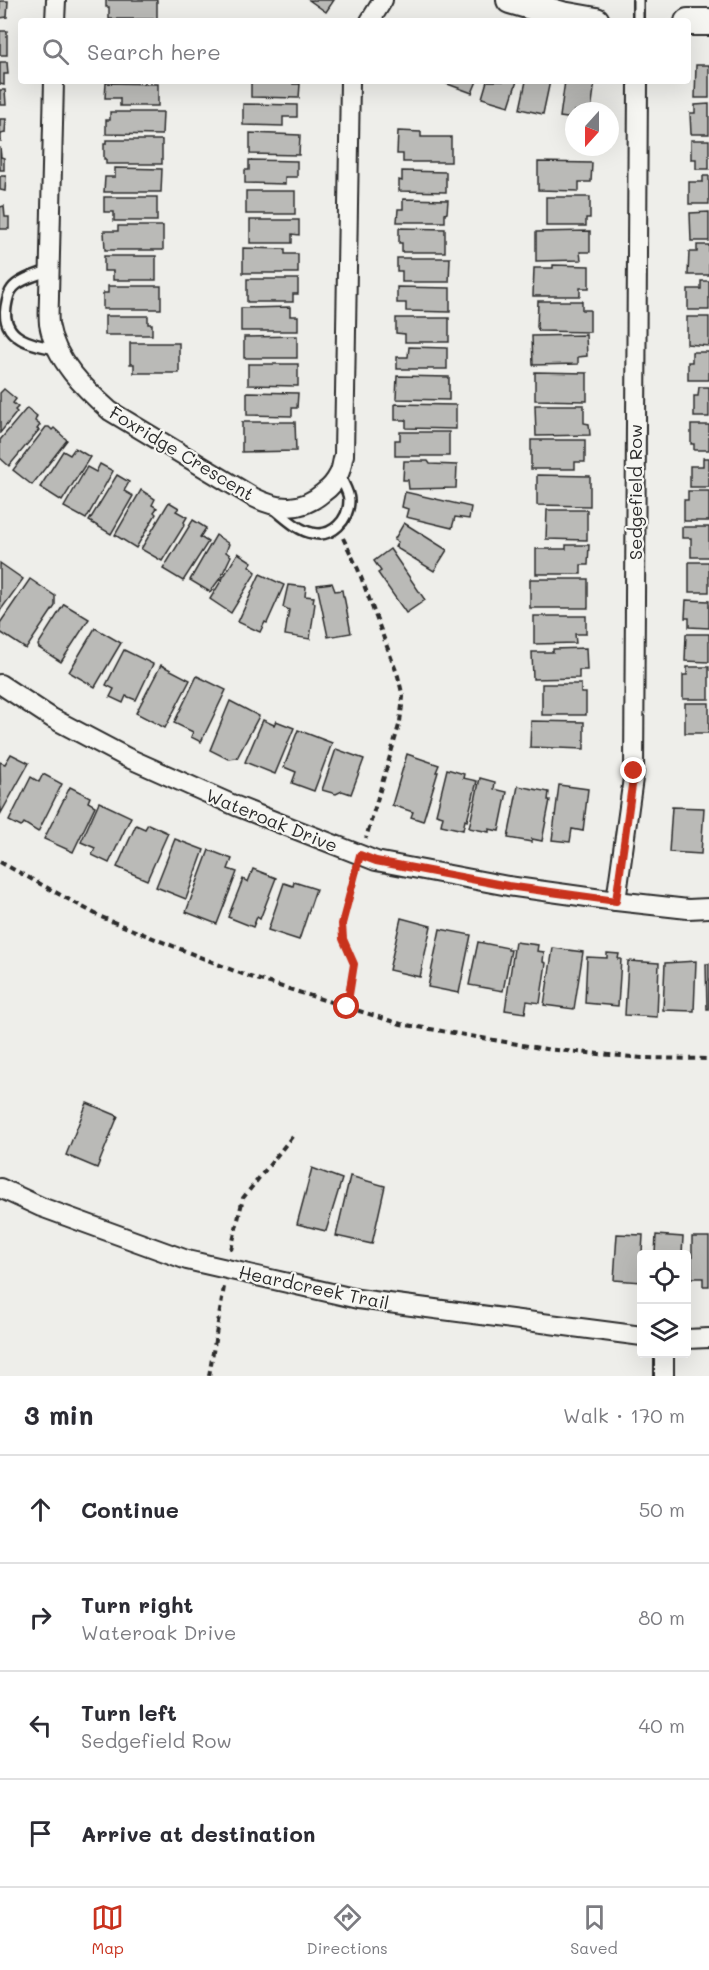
<!DOCTYPE html>
<meta charset="utf-8">
<style>
:root{--surface:#fff;--page:#f7f7f7;--text:#2b2b33;--muted:#7c7c81;--line:#e1e1e2;--accent:#c8321e}
body{margin:0;font-family:Mali,sans-serif;background:var(--page);color:var(--text)}
.controls{position:absolute;right:18px;bottom:18px;display:grid;overflow:hidden;border-radius:6px;box-shadow:0 6px 24px #0002}
.controls button{width:54px;height:54px;display:grid;place-items:center;padding:0;border:0;border-bottom:2px solid var(--line);background:var(--surface);color:var(--text);font:30px sans-serif}
.compass{position:absolute;left:565px;top:102px;width:54px;height:54px;border-radius:50%;background:var(--surface);box-shadow:0 6px 24px #0002;rotate:201deg}
.stop{position:absolute;width:18px;height:18px;margin:-14px;border:4px solid #c8321e;border-radius:50%;background:#fff}
.stop.end{background:#c8321e;border-color:#fff;box-shadow:0 2px 6px #0008}
.list{margin:0;padding:0;list-style:none}
h2{display:flex;justify-content:space-between;align-items:center;height:78px;margin:0;padding:0 24px;font-size:26px}
h2 small{font-size:20px;font-weight:400;color:var(--muted)}
.list li{display:grid;grid-template-columns:39px 1fr auto;gap:18px;align-items:center;box-sizing:border-box;height:108px;padding:0 24px;border-top:2px solid var(--line)}
.list b{display:block;font-size:22px;white-space:nowrap}
.list p{margin:0;font-size:20px;white-space:nowrap;color:var(--muted)}
.list em{font-size:20px;font-style:normal;color:var(--muted)}
.icon{flex:none;width:33px;height:33px;fill:none;stroke:currentColor;stroke-width:2;stroke-linecap:round;stroke-linejoin:round}
.map{position:relative;flex:none;width:709px;height:1376px;overflow:hidden}
.search{position:absolute;background:var(--surface);box-shadow:0 6px 24px #0002;left:18px;right:18px;top:18px;height:66px;display:flex;align-items:center;gap:15px;box-sizing:border-box;padding:0 21px;border-radius:6px;color:var(--muted);font-size:22px}
.sheet{height:510px;background:var(--surface)}
nav{display:flex;justify-content:space-around;align-items:center;box-sizing:border-box;height:84px;border-top:2px solid var(--line);background:var(--surface);font-size:16px;color:var(--muted)}
nav a{display:grid;justify-items:center;gap:3px}
nav .on{color:var(--accent)}
.map>svg:first-child{display:block}
.building{fill:#babab7;stroke:#2b2b2b;stroke-width:1.5}
.lines{fill:none;stroke-linecap:round;stroke-linejoin:round}
.lane-casing{stroke:#2b2b2b;stroke-width:14}
.street-casing{stroke:#2b2b2b;stroke-width:22}
.secondary-casing{stroke:#2b2b2b;stroke-width:30}
.path{stroke:#2b2b2b;stroke-width:4;stroke-dasharray:6 4.5;stroke-linecap:butt}
.lane{stroke:#f6f6f2;stroke-width:9}
.street{stroke:#f6f6f2;stroke-width:18}
.secondary{stroke:#f6f6f2;stroke-width:26}
.route{stroke:#c8321e;stroke-width:8}
.labels{text-anchor:middle;dominant-baseline:central;stroke-width:4.5;stroke-linejoin:round;paint-order:stroke}
.street-label{font-size:18px;fill:#2b2b2b;stroke:#f6f6f2}
</style>
<div class="map">
<svg width="709" height="1376" viewBox="0 0 709 1376">
<rect width="100%" height="100%" fill="#eeeeea"/>
<filter id="ink" filterUnits="userSpaceOnUse"><feTurbulence type="fractalNoise" baseFrequency=".0167" numOctaves="2"/><feDisplacementMap in="SourceGraphic" scale="12" xChannelSelector="R" yChannelSelector="G"/><feConvolveMatrix kernelMatrix="1 2 1 2 8 2 1 2 1" color-interpolation-filters="sRGB"/></filter>
<g filter="url(#ink)">
<g class="building">
<polygon points="106,0 157,0 157,19 109,19 109,7 106,7"/>
<polygon points="309,0 334,0 326,12"/>
<polygon points="0,1 8,1 7,17 0,18"/>
<rect x="0" y="31" width="7" height="24"/>
<polygon points="0,62 7,62 8,74 4,74 4,85 0,84"/>
<polygon points="696,65 709,65 709,98 695,98"/>
<polygon points="251,81 293,81 293,84 300,84 299,98 251,97"/>
<polygon points="446,81 477,81 472,93 445,83"/>
<polygon points="487,81 517,81 509,106 482,98"/>
<polygon points="526,81 550,81 543,114 520,109"/>
<polygon points="565,81 595,81 591,111 574,111 574,119 560,117"/>
<polygon points="106,83 158,84 158,106 120,106 120,98 105,98"/>
<polygon points="0,90 5,90 6,105 0,105"/>
<polygon points="243,104 297,105 297,117 283,117 283,126 243,125"/>
<polygon points="709,104 709,134 691,134 690,113 695,113 695,105"/>
<polygon points="110,112 163,112 162,135 106,134 106,120 110,120"/>
<polygon points="0,119 6,119 5,133 1,134 1,141 0,141"/>
<polygon points="398,131 421,132 421,137 451,137 451,162 403,162 403,154 397,154"/>
<polygon points="250,133 300,135 299,155 250,154"/>
<polygon points="106,140 162,140 162,164 106,164 106,159 104,159 104,144 106,144"/>
<polygon points="691,140 709,140 709,169 696,169 696,159 691,159"/>
<polygon points="0,147 1,157 4,158 4,170 0,170"/>
<polygon points="249,160 297,161 297,177 285,177 285,184 245,183 245,170 249,170"/>
<polygon points="538,162 592,163 591,182 579,182 579,191 538,190"/>
<polygon points="115,168 162,169 161,192 104,192 105,177 115,177"/>
<polygon points="402,171 446,172 446,192 399,191 399,180 402,181"/>
<polygon points="0,176 6,176 5,191 0,190"/>
<polygon points="703,176 709,176 709,204 689,204 689,182 703,182"/>
<rect x="246" y="191" width="49" height="23"/>
<polygon points="104,197 157,197 157,221 114,221 114,212 104,212"/>
<polygon points="546,197 590,197 590,218 586,218 586,226 546,226"/>
<polygon points="403,199 448,200 447,213 445,214 445,222 397,222 398,209 403,209"/>
<polygon points="4,206 5,217 9,217 9,229 0,229 0,207"/>
<polygon points="709,212 709,241 691,241 690,213"/>
<polygon points="250,220 299,220 299,235 292,234 292,243 250,243"/>
<polygon points="118,226 163,226 163,250 105,250 104,231 118,231"/>
<polygon points="399,228 445,229 445,252 402,252 402,243 399,243"/>
<polygon points="590,231 590,252 580,252 581,260 536,261 536,232"/>
<polygon points="697,245 709,245 709,275 688,275 689,252 697,252"/>
<polygon points="243,248 285,249 285,254 298,254 298,273 243,273"/>
<polygon points="104,256 156,256 156,280 113,280 113,271 104,271"/>
<polygon points="397,258 450,258 449,282 402,282 402,271 397,271"/>
<polygon points="553,265 589,266 589,288 580,288 580,296 533,296 534,268 553,268"/>
<polygon points="247,279 298,279 298,294 293,294 293,302 247,302"/>
<polygon points="701,281 709,281 709,310 688,310 688,289 701,289"/>
<polygon points="108,286 161,286 161,309 103,309 103,293 108,293"/>
<polygon points="397,287 450,288 450,312 406,311 406,303 397,303"/>
<polygon points="538,301 582,301 582,310 590,310 590,332 539,331 537,327"/>
<polygon points="290,307 290,316 298,316 298,331 241,331 241,308"/>
<polygon points="105,316 148,316 148,324 152,324 152,335 105,335"/>
<polygon points="687,317 709,317 709,346 687,344"/>
<polygon points="396,318 449,318 449,342 405,342 405,334 396,333"/>
<polygon points="586,335 587,356 578,357 578,364 533,365 532,336"/>
<polygon points="297,336 297,358 244,358 244,337"/>
<polygon points="130,343 179,343 179,373 134,373 134,364 130,364"/>
<polygon points="409,347 447,348 447,369 397,369 397,357 408,357"/>
<polygon points="692,352 709,352 709,380 688,380 688,362 692,362"/>
<polygon points="248,364 298,364 298,386 248,385"/>
<polygon points="535,372 587,373 587,401 535,400"/>
<polygon points="397,376 449,377 449,400 396,399"/>
<polygon points="699,387 709,387 709,417 694,417 694,396 698,396"/>
<polygon points="4,389 16,399 13,403 18,407 15,410 17,412 0,433 0,393"/>
<polygon points="247,392 298,393 297,408 292,408 292,416 247,415"/>
<polygon points="395,404 456,405 456,429 406,428 406,420 395,420"/>
<polygon points="535,405 584,405 584,423 589,424 590,435 536,436"/>
<polygon points="27,408 37,416 35,421 40,425 37,429 39,430 9,466 0,458 0,440"/>
<polygon points="242,422 295,422 296,451 242,452"/>
<polygon points="691,425 709,425 709,450 694,450 694,444 691,444"/>
<polygon points="46,427 49,427 52,430 54,428 67,440 32,485 13,470"/>
<polygon points="400,432 449,432 449,456 395,456 395,440 400,440"/>
<polygon points="531,440 585,440 585,462 575,462 575,469 531,469"/>
<polygon points="75,448 90,457 62,501 40,487 63,451 70,455"/>
<polygon points="703,458 709,458 709,487 690,487 690,466 703,466"/>
<polygon points="404,461 428,461 430,464 457,465 456,488 409,489 408,480 403,480"/>
<polygon points="100,464 113,471 86,519 64,507 87,467 96,472"/>
<polygon points="117,475 129,482 124,491 133,496 111,534 89,521"/>
<polygon points="537,475 590,476 590,506 537,505"/>
<polygon points="141,490 155,499 152,505 157,508 154,512 156,514 136,548 115,535"/>
<polygon points="688,491 709,491 709,521 684,521 684,500 688,500"/>
<polygon points="405,492 471,507 469,519 455,517 452,528 406,517 408,509 402,507"/>
<polygon points="169,502 179,508 176,511 187,517 184,522 185,524 162,561 141,549"/>
<polygon points="547,510 587,510 587,540 546,539"/>
<polygon points="193,520 206,528 200,537 208,542 183,581 163,569"/>
<polygon points="404,523 447,550 434,571 395,547 398,542 394,540"/>
<polygon points="682,527 709,527 709,557 691,557 691,538 682,538"/>
<polygon points="216,535 229,544 226,552 231,556 221,577 210,592 190,580"/>
<polygon points="566,545 589,545 588,565 581,565 581,574 536,574 536,549 566,549"/>
<polygon points="390,549 425,600 406,613 378,573 381,571 374,561"/>
<polygon points="238,553 252,562 249,566 256,572 231,613 210,599"/>
<rect x="689" y="562" width="20" height="30"/>
<polygon points="0,563 23,579 0,611"/>
<polygon points="260,574 284,585 267,623 265,622 260,632 238,622"/>
<polygon points="30,579 55,596 55,606 26,649 0,632 0,623"/>
<rect x="530" y="579" width="58" height="29"/>
<polygon points="332,583 335,591 342,590 343,596 344,596 351,633 328,637 317,585"/>
<polygon points="288,585 306,587 305,596 314,597 313,602 315,603 310,639 285,635 289,610 283,607"/>
<polygon points="686,600 709,601 709,628 689,627 689,618 685,618"/>
<polygon points="64,604 89,619 61,662 39,648 38,645"/>
<polygon points="534,616 586,616 586,634 575,634 576,643 534,644"/>
<polygon points="95,628 121,643 95,687 69,672"/>
<polygon points="686,634 709,634 709,662 685,661"/>
<polygon points="586,648 587,670 579,670 579,678 533,679 532,652 553,652 553,649"/>
<polygon points="124,650 153,664 136,700 126,696 123,703 110,697 114,689 106,685"/>
<polygon points="161,665 190,680 165,728 136,713"/>
<polygon points="687,667 709,667 709,699 683,699 683,675 687,675"/>
<polygon points="197,676 226,690 201,742 191,737 193,732 174,723"/>
<polygon points="542,684 581,684 581,693 586,693 586,715 542,715"/>
<polygon points="230,701 259,716 237,758 228,759 210,750"/>
<rect x="685" y="703" width="24" height="30"/>
<polygon points="263,720 274,725 276,721 294,728 275,774 245,762"/>
<polygon points="531,721 584,722 584,749 530,747"/>
<polygon points="298,730 332,743 314,791 292,783 296,772 284,767"/>
<polygon points="336,749 364,759 351,794 342,791 336,794 322,790"/>
<polygon points="11,754 29,763 1,813 0,762 5,764"/>
<polygon points="407,754 439,765 436,772 438,772 423,821 411,817 413,812 392,805"/>
<polygon points="447,769 464,774 463,778 477,781 467,821 465,820 463,830 441,825 443,816 436,814"/>
<polygon points="43,774 62,784 38,832 24,823 21,827 9,821 31,777 39,782"/>
<polygon points="480,778 495,782 494,789 507,792 499,831 489,829 489,832 469,828"/>
<polygon points="559,785 588,789 583,831 572,829 570,842 552,840"/>
<polygon points="518,786 549,792 548,800 550,800 542,841 532,839 532,842 508,838"/>
<polygon points="70,787 90,797 88,802 95,806 73,852 44,839"/>
<polygon points="99,802 131,817 109,863 92,855 95,848 81,842"/>
<polygon points="672,807 704,808 701,854 669,852"/>
<polygon points="148,824 168,833 147,880 117,867 136,825 145,829"/>
<polygon points="175,839 204,850 186,899 156,887"/>
<polygon points="209,850 232,859 228,869 237,872 217,924 186,912"/>
<polygon points="253,869 276,878 260,919 257,917 253,927 228,917 243,879 248,882"/>
<polygon points="294,882 316,889 299,940 268,930 284,883 293,886"/>
<polygon points="401,918 431,926 420,977 389,970"/>
<polygon points="440,929 471,935 459,993 428,987"/>
<polygon points="478,942 508,948 508,950 511,950 503,991 469,985"/>
<polygon points="515,942 538,945 537,951 544,952 543,962 546,963 540,1003 527,1001 525,1013 505,1010"/>
<polygon points="553,948 583,952 574,1009 544,1005"/>
<polygon points="607,953 619,954 618,959 621,959 618,1006 585,1003 587,957 607,958"/>
<polygon points="628,961 659,963 657,1017 625,1015"/>
<polygon points="696,961 694,1011 663,1010 665,963"/>
<polygon points="706,964 709,964 709,1009 707,1009"/>
<polygon points="87,1103 118,1116 97,1168 66,1155"/>
<polygon points="312,1168 342,1179 326,1231 297,1224"/>
<polygon points="350,1176 385,1186 372,1244 336,1236"/>
<polygon points="617,1234 643,1235 642,1253 646,1254 642,1254 642,1282 614,1280"/>
<polygon points="656,1235 683,1237 682,1254 655,1254"/>
<polygon points="692,1237 709,1237 709,1286 703,1286 703,1278 692,1278"/>
</g>
<g class="lines">
<g class="lane-casing">
<g id="lane">
<polyline points="638,0 638,21"/>
<path d="M50,270C38,275 19,279 12,289C8,294 7,301 6,307C1,339 33,345 57,349"/>
<path d="M273,508C285,517 297,530 312,533C332,538 349,520 349,500C349,492 342,482 339,474"/>
</g>
</g>
<g class="street-casing">
<g id="street">
<polyline points="55,21 56,0"/>
<polyline points="370,21 383,0"/>
<path d="M54,81L49,296C49,305 48,315 49,324C55,360 84,388 110,411L253,497C279,510 301,512 324,492C330,488 336,480 339,474C342,468 342,461 344,455L350,81"/>
<polyline points="0,684 52,718 126,757 236,806 376,861 508,886 616,901 688,909 709,908"/>
<polyline points="616,901 634,771 638,81"/>
<polyline points="0,1188 41,1207 187,1260 358,1299 642,1336"/>
<polyline points="686,1339 709,1338"/>
<polyline points="664,1376 664,1354"/>
</g>
</g>
<g class="secondary-casing">
<g id="secondary">
<polyline points="510,0 562,15 596,21"/>
<polyline points="688,22 709,22"/>
</g>
</g>
<g class="path">
<polyline points="343,538 358,569 398,676 403,697 400,722 366,838"/>
<polyline points="0,862 101,917 247,976 401,1024 546,1049 642,1058 709,1059"/>
<polyline points="347,1007 354,965 343,939 342,924 356,871"/>
<polyline points="231,1250 243,1198 295,1133"/>
<polyline points="209,1376 224,1287"/>
</g>
<use href="#lane" class="lane"/>
<use href="#street" class="street"/>
<use href="#secondary" class="secondary"/>
</g>
</g>
<g class="lines" filter="url(#ink)">
<polyline class="route" points="347,1007 354,964 343,939 342,924 360,855 376,861 508,886 616,901 634,771"/>
</g>
<g class="labels">
<g class="street-label">
<text transform="translate(182 453) rotate(31)">Foxridge Crescent</text>
<text transform="translate(635 492) rotate(-90)">Sedgefield Row</text>
<text transform="translate(272 820) rotate(22)">Wateroak Drive</text>
<text transform="translate(314 1287) rotate(12)">Heardcreek Trail</text>
</g>
</g>
</svg>
<div class="controls">
<button><svg class="icon" aria-label="locate" viewBox="0 0 24 24"><circle cx="12" cy="12" r="6"/><path d="M12 2v4M12 18v4M2 12h4M18 12h4"/></svg></button>
<button><svg class="icon" aria-label="layers" viewBox="0 0 24 24"><path d="M12 4l9 5-9 5-9-5zM3 14l9 5 9-5"/></svg></button>
</div>
<svg class="compass" viewBox="-18 -18 36 36"><path d="M0-13l5 13h-10z" fill="#e53935"/><path d="M0 13l5-13h-10z" fill="#7c7c81"/></svg>
<div class="stop" style="left:347px;top:1007px"></div>
<div class="stop end" style="left:634px;top:771px"></div>
<div class="search"><svg class="icon" aria-label="search" viewBox="0 0 24 24"><circle cx="10" cy="10" r="6"/><path d="M15 15l6 6"/></svg>Search here</div>
</div>
<section class="sheet">
<h2>3 min<small>Walk · 170 m</small></h2>
<ul class="list">
<li><svg class="icon" aria-label="ahead" viewBox="0 0 24 24"><path d="M12 20V5M6 11l6-6 6 6"/></svg><div><b>Continue</b></div><em>50 m</em></li>
<li><svg class="icon" aria-label="right" viewBox="0 0 24 24"><path d="M7 20v-9h11M14 6l5 5-5 5"/></svg><div><b>Turn right</b><p>Wateroak Drive</p></div><em>80 m</em></li>
<li><svg class="icon" aria-label="left" viewBox="0 0 24 24"><path d="M17 20v-9H6M10 6l-5 5 5 5"/></svg><div><b>Turn left</b><p>Sedgefield Row</p></div><em>40 m</em></li>
<li><svg class="icon" aria-label="arrive" viewBox="0 0 24 24"><path d="M6 21V4h12l-3 4 3 4H6"/></svg><div><b>Arrive at destination</b></div></li>
</ul>
</section>
<nav>
<a class="on"><svg class="icon" aria-label="map" viewBox="0 0 24 24"><path d="M3 6l6-2 6 2 6-2v14l-6 2-6-2-6 2zM9 4v14M15 6v14"/></svg>Map</a>
<a><svg class="icon" aria-label="directions" viewBox="0 0 24 24"><path d="M12 3l9 9-9 9-9-9zM9 14v-3h6M13 9l2 2-2 2"/></svg>Directions</a>
<a><svg class="icon" aria-label="saved" viewBox="0 0 24 24"><path d="M7 4h10v16l-5-4-5 4z"/></svg>Saved</a>
</nav>
